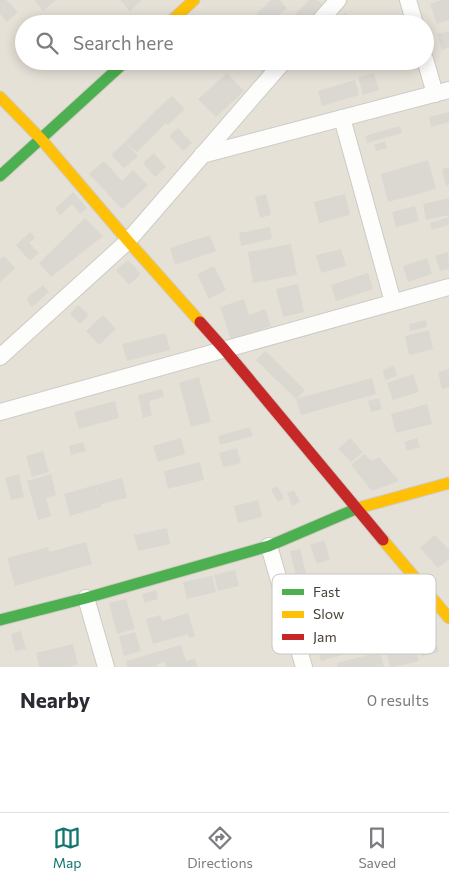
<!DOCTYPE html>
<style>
:root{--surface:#fff;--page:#f7f7f7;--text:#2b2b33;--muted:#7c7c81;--line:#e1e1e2;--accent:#0f766e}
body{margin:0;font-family:Commissioner,sans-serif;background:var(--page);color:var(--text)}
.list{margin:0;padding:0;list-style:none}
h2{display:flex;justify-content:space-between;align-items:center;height:65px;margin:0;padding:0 20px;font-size:21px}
h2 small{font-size:16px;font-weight:400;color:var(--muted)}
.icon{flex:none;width:28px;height:28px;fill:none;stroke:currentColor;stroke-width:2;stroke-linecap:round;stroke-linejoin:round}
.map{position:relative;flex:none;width:449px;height:667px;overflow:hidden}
.search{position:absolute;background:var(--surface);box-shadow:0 2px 12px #0003;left:15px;right:15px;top:15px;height:55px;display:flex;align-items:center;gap:12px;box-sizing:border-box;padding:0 18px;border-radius:28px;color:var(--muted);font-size:19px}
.sheet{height:145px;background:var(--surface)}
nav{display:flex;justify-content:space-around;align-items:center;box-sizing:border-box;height:70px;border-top:1px solid var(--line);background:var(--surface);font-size:14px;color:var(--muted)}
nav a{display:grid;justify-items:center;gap:2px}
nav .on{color:var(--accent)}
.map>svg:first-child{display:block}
.residential{fill:#e5e1d7;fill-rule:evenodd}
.building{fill:#dbd8d2}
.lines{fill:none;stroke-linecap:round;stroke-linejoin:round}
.street-casing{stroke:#cdcbc6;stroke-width:18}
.fast-casing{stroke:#d1ccc1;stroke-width:13}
.slow-casing{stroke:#d1ccc1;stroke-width:13}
.jam-casing{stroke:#d1ccc1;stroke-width:13}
.street{stroke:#fdfdfc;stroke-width:16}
.fast{stroke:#4caf50;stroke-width:11}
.slow{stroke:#ffc107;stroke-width:11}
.jam{stroke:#c62828;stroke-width:11}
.key{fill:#fff;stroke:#c8c6c3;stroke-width:1}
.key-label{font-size:14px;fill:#474036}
</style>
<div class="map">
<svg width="449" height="667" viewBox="0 0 449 667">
<rect width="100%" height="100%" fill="#f1efea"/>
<path class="residential" d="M0,0H449V667H0ZM24,24H425V61H24Z"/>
<g class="building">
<polygon points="0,0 6,0 18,12 7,22 0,14"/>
<polygon points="34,0 56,0 43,11"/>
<polygon points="120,0 142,0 130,11"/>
<polygon points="271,0 280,0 287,8 269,24 266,24 257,13"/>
<polygon points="309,0 317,0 328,10 314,24 286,24"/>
<polygon points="441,0 449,0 449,20 437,24 430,4"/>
<polygon points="346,12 350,24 337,24 337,20"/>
<polygon points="449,31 449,47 442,50 437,34"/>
<polygon points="251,61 276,61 263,73"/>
<polygon points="227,73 244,91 216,117 198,99"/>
<polygon points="374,73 379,90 363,95 358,77"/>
<polygon points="355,80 359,95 322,106 318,91"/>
<polygon points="172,96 185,109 168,125 166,123 137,152 125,142 155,111"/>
<polygon points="449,112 449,122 431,127 429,117"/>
<polygon points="400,126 402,133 367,143 365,136"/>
<polygon points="178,128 192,143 183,151 169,136"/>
<polygon points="385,141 387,148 376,151 374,145"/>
<polygon points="125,142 138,156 124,168 111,155"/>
<polygon points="154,153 166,167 155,177 143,163"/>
<polygon points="428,160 436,189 388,202 381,174"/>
<polygon points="104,161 122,181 133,170 148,185 122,209 89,174"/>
<polygon points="449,167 449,185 446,186 442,169"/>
<polygon points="73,192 87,208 80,214 72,204 60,215 55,209"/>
<polygon points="266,194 271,215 260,218 255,197"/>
<polygon points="345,194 350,215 319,223 314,202"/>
<polygon points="449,198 449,215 426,220 423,204"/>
<polygon points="415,206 419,221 396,227 392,212"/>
<polygon points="449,217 449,225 432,230 430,223"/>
<polygon points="85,218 103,236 51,277 39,263"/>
<polygon points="270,227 272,239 241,246 239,233"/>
<polygon points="30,232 35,238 29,243 39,253 30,261 16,245"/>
<polygon points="210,235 216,251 175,265 170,248"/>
<polygon points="291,244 297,275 253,283 248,252"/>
<polygon points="341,249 346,266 321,273 316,255"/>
<polygon points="448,252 449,269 440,271 435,256"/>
<polygon points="4,256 15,268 0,282 0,259"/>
<polygon points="427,258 432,274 408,282 403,266"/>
<polygon points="128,260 141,274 129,285 116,270"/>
<polygon points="214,266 226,290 209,299 197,274"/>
<polygon points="368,273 373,289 336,301 331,285"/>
<polygon points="298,284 304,312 283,317 276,289"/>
<polygon points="43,285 49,292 32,307 26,299"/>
<polygon points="244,299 249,315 265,309 271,326 231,340 220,307"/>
<polygon points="78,305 89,315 80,324 70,314"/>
<polygon points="103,315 116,329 99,345 86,331"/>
<polygon points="426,320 427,327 410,331 409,324"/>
<polygon points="429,330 433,349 409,355 405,336"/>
<polygon points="166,333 170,350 127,361 122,344"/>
<polygon points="265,351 305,390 296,399 256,360"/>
<polygon points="394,366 397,376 385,380 383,370"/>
<polygon points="449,369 449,387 442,389 438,372"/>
<polygon points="413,374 419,392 393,400 387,383"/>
<polygon points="199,377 211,422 191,427 179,383"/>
<polygon points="372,378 376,394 301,415 296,399"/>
<polygon points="162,389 164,397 149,401 152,415 143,418 138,395"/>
<polygon points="379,398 382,409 371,412 368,401"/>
<polygon points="115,401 119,418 79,429 74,412"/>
<polygon points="427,404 432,424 396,433 391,414"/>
<polygon points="250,427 253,436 220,445 218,436"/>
<polygon points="181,438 185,454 158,462 153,446"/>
<polygon points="350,438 363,452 351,462 338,449"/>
<polygon points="417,438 420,447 407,451 404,442"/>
<polygon points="83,442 86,451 71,455 69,446"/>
<polygon points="237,448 241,463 223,467 219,453"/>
<polygon points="43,451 49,472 32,477 26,456"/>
<polygon points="364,454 372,461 379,457 399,481 372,491 351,465"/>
<polygon points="200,462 204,480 168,489 164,471"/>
<polygon points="19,474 24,497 11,500 5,478"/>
<polygon points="51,474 56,495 46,498 51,516 38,520 27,481"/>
<polygon points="122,478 127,498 101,504 101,507 70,516 64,494 95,485 100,500 96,485"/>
<polygon points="277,486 284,498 278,502 271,489"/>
<polygon points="294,490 300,502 292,506 287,493"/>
<polygon points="258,500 262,517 238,523 234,506"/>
<polygon points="167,528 170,544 138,551 134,535"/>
<polygon points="435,535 449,550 449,559 438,568 420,548"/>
<polygon points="324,540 330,559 317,564 310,545"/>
<polygon points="86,542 92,564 15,586 7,558 48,547 49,552"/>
<polygon points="300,549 306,573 296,576 290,551"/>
<polygon points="235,570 239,586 218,591 214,575"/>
<polygon points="212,576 216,592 187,599 183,582"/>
<polygon points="156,590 158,599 145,603 142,594"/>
<polygon points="126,599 135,629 117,634 109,603"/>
<polygon points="188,613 195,636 189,638 188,634 153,644 146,619 160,615 162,621"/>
<polygon points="345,630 352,652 321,661 315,639"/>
<polygon points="21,631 26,649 15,651 11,634"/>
<polygon points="135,632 141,651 124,656 119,636"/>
<polygon points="434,636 439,652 421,657 417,641"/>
<polygon points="73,644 78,665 70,667 39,667 36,653"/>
<polygon points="414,644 419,661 394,667 390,667 386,651"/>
<polygon points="181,645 186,661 195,659 197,667 166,667 165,662 157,664 157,667 127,667 126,661"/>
<polygon points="380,652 384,667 338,667 337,663"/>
</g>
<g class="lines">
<g class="street-casing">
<g id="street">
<polyline points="408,0 415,24"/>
<polyline points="317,24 338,0"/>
<polyline points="425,59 435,94"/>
<polyline points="342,118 393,302"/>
<polyline points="202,155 449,90"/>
<polyline points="0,357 128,241 284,61"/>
<polyline points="0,412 449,287"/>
<polyline points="269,546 304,667"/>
<polyline points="86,598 106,667"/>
</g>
</g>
<g class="fast-casing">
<g id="fast">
<polyline points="0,176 126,61"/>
<polyline points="0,620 86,598 269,546 358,508"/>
</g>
</g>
<g class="slow-casing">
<g id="slow">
<polyline points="168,24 194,0"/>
<polyline points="0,97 41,139 128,241 200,322"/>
<polyline points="358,508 449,483"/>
<polyline points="383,540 449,618"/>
</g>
</g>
<g class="jam-casing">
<polyline id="jam" points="200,322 224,349 383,540"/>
</g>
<use href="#street" class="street"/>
<use href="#fast" class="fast"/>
<use href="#slow" class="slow"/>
<use href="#jam" class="jam"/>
</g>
<rect x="272" y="574" width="164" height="80" rx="8" class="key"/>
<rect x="282" y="589" width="22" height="6" fill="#4caf50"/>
<rect x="282" y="611" width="22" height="7" fill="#ffc107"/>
<rect x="282" y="634" width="22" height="6" fill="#c62828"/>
<g class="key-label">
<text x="313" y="597">Fast</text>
<text x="313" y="619">Slow</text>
<text x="313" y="642">Jam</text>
</g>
</svg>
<div class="search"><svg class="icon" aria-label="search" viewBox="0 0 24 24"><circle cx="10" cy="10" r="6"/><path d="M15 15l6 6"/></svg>Search here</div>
</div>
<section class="sheet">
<h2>Nearby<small>0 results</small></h2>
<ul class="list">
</ul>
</section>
<nav>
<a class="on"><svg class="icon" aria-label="map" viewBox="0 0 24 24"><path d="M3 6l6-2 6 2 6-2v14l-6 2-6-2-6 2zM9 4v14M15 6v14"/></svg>Map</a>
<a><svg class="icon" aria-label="directions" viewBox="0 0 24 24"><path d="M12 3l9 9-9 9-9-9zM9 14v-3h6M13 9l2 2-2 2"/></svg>Directions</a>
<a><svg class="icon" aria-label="saved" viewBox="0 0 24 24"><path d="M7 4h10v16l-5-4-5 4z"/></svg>Saved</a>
</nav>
